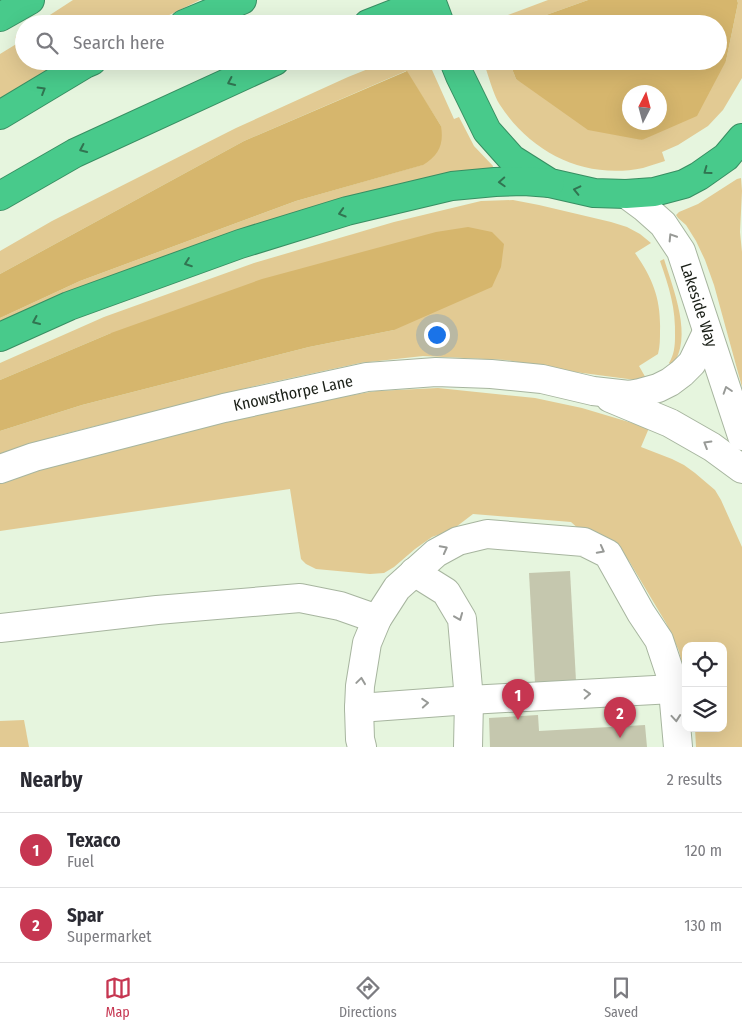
<!DOCTYPE html>
<style>
:root{--surface:#fff;--page:#f7f7f7;--text:#2b2b33;--muted:#7c7c81;--line:#e1e1e2;--accent:#c63651}
body{margin:0;font-family:"Fira Sans Condensed",sans-serif;background:var(--page);color:var(--text)}
.controls{position:absolute;right:15px;bottom:15px;display:grid;overflow:hidden;border-radius:10px;box-shadow:0 5px 20px #0002}
.controls button{width:45px;height:45px;display:grid;place-items:center;padding:0;border:0;border-bottom:1px solid var(--line);background:var(--surface);color:var(--text);font:25px sans-serif}
.compass{position:absolute;left:622px;top:85px;width:45px;height:45px;border-radius:50%;background:var(--surface);box-shadow:0 5px 20px #0002;rotate:6deg}
.you{position:absolute;left:436px;top:334px;width:18px;height:18px;margin:-12px;border:4px solid #fff;border-radius:50%;background:#1a73e8;box-shadow:0 0 0 8px #1a73e833}
.badge{display:grid;place-items:center;width:32px;height:32px;border-radius:50%;background:var(--accent);color:#fff;font-size:16px;font-weight:700}
.pin{position:absolute;translate:-50% -41px;filter:drop-shadow(0 1px 2px #0008)}
.pin::after{content:'';position:absolute;top:26px;width:18px;height:15px;background:inherit;clip-path:polygon(0 0,100% 0,50% 100%)}
.list{margin:0;padding:0;list-style:none}
h2{display:flex;justify-content:space-between;align-items:center;height:65px;margin:0;padding:0 20px;font-size:21px}
h2 small{font-size:16px;font-weight:400;color:var(--muted)}
.list li{display:grid;grid-template-columns:32px 1fr auto;gap:15px;align-items:center;box-sizing:border-box;height:75px;padding:0 20px;border-top:1px solid var(--line)}
.list b{display:block;font-size:19px;white-space:nowrap}
.list p{margin:0;font-size:16px;white-space:nowrap;color:var(--muted)}
.list em{font-size:16px;font-style:normal;color:var(--muted)}
.icon{flex:none;width:28px;height:28px;fill:none;stroke:currentColor;stroke-width:2;stroke-linecap:round;stroke-linejoin:round}
.map{position:relative;flex:none;width:742px;height:747px;overflow:hidden}
.search{position:absolute;background:var(--surface);box-shadow:0 5px 20px #0002;left:15px;right:15px;top:15px;height:55px;display:flex;align-items:center;gap:12px;box-sizing:border-box;padding:0 18px;border-radius:28px;color:var(--muted);font-size:19px}
.sheet{height:215px;background:var(--surface)}
nav{display:flex;justify-content:space-around;align-items:center;box-sizing:border-box;height:70px;border-top:1px solid var(--line);background:var(--surface);font-size:14px;color:var(--muted)}
nav a{display:grid;justify-items:center;gap:2px}
nav .on{color:var(--accent)}
.map>svg:first-child{display:block}
.green{fill:#e2ca93}
.forest{fill:#d6b66d;fill-rule:evenodd}
.building{fill:#c5c7ae}
.lines{fill:none;stroke-linecap:round;stroke-linejoin:round}
.minor-casing{stroke:#a7b59f;stroke-width:30}
.highway-casing{stroke:#388e62;stroke-width:30}
.minor{stroke:#fff;stroke-width:28}
.highway{stroke:#48ca8b;stroke-width:28}
.oneway{stroke:#317451}
.oneway2{stroke:#989a97}
.labels{text-anchor:middle;dominant-baseline:central;stroke-width:4;stroke-linejoin:round;paint-order:stroke}
.street-label{font-size:16px;fill:#1a1f17;stroke:#fff}
</style>
<div class="map">
<svg width="742" height="747" viewBox="0 0 742 747">
<rect width="100%" height="100%" fill="#e6f5de"/>
<g class="green">
<polygon points="73,0 200,0 151,24 36,24"/>
<polygon points="548,0 588,0 521,24 484,24"/>
<path d="M737,0H742V78L723,110L708,126L678,145L662,152L665,161C658,163 650,166 643,168C585,180 531,153 500,105C493,95 488,73 483,61H509L516,79L642,140L726,61L738,3Z"/>
<polygon points="24,31 24,61 75,61 0,101 0,54 18,43 15,37"/>
<polygon points="388,61 428,61 454,119 459,117 474,146 493,166 492,170 0,325 0,318 80,281 296,201 422,165 441,126 406,71 244,141 0,274 0,251 52,221 236,128 348,77"/>
<polygon points="741,178 742,191 740,232 742,252 742,387 714,285 705,260 696,241 686,225 678,218 676,215 679,212 698,204 737,179"/>
<path d="M513,200L539,205L611,222L627,227L640,234L651,243L635,253C653,279 661,299 660,331C660,339 660,346 658,354L639,366L647,380L640,381L628,379L560,370L506,360L423,356L360,363L259,385L56,436L0,454V431L82,405L309,347L394,330L111,333L0,380V363L104,317L254,263L394,222L481,201Z"/>
<path d="M664,259C673,289 694,338 672,366L669,363C674,355 675,346 675,337C676,308 669,287 660,261Z"/>
<polygon points="438,388 535,398 582,408 649,428 641,447 672,459 684,465 695,473 715,490 721,500 742,547 742,747 696,747 695,728 723,728 723,646 686,646 686,673 684,673 679,651 666,623 629,561 617,549 590,539 571,522 473,514 452,530 432,537 415,549 394,567 384,573 370,574 316,569 306,564 301,559 290,489 0,531 0,483 41,470 238,412 294,405 376,391"/>
<polygon points="24,720 29,747 0,747 0,721"/>
</g>
<g class="forest">
<path d="M588,0H737L738,3L726,61L697,116L642,140L588,130L516,79L509,61H718V24H521ZM630,92H660V122H630Z"/>
<path d="M407,71L441,126C444,144 439,155 423,165L296,201L80,281L0,318V274L244,141Z"/>
<polygon points="468,227 492,232 504,244 501,267 492,287 394,330 309,347 82,405 0,431 0,380 111,333 262,279 436,232"/>
</g>
<g class="building">
<polygon points="570,571 576,681 535,683 529,573"/>
<polygon points="538,715 539,731 645,725 647,747 490,747 489,718"/>
</g>
<g class="lines">
<g class="minor-casing">
<g id="minor">
<polyline points="626,194 645,208 663,224 681,251 742,436"/>
<polyline points="610,398 670,423 712,447 742,469"/>
<polyline points="0,469 34,457 224,408 367,377 436,372 491,374 542,379 593,391 629,395 640,393 658,388 670,382 682,373 692,363 707,332"/>
<polyline points="414,572 446,592 462,619 469,700 468,747"/>
<polyline points="0,628 157,610 300,598 340,606 377,619"/>
<polyline points="359,708 469,700 673,689"/>
<polyline points="362,747 360,739 359,708 360,686 367,643 377,619 397,588 436,553 458,541 487,534 584,542 608,554 641,613 659,640 672,679 678,747"/>
</g>
</g>
<g class="highway-casing">
<g id="highway">
<polyline points="431,0 440,24"/>
<polyline points="0,17 30,0"/>
<polyline points="184,24 242,0"/>
<polyline points="368,24 429,0"/>
<polyline points="454,61 460,76 487,131 512,159 550,183 594,193 626,194 654,192 684,184 699,176 726,157 742,138"/>
<polyline points="0,115 85,64 92,61"/>
<polyline points="0,196 75,153 275,61"/>
<polyline points="0,337 69,306 240,244 347,211 452,186 495,182 524,181 550,183"/>
</g>
</g>
<use href="#minor" class="minor"/>
<use href="#highway" class="highway"/>
</g>
<defs><path id="oneway-chevron" d="M-2-3.5L2.5 0L-2 3.5" fill="none" stroke-width="1.6" stroke-linecap="round" stroke-linejoin="round" transform="scale(1.25)"/></defs>
<g class="oneway">
<use href="#oneway-chevron" transform="translate(231 82) rotate(155)"/>
<use href="#oneway-chevron" transform="translate(42 90) rotate(-31)"/>
<use href="#oneway-chevron" transform="translate(83 149) rotate(155)"/>
<use href="#oneway-chevron" transform="translate(707 171) rotate(144)"/>
<use href="#oneway-chevron" transform="translate(502 182) rotate(177)"/>
<use href="#oneway-chevron" transform="translate(577 190) rotate(-167)"/>
<use href="#oneway-chevron" transform="translate(342 213) rotate(164)"/>
<use href="#oneway-chevron" transform="translate(188 263) rotate(160)"/>
<use href="#oneway-chevron" transform="translate(36 321) rotate(156)"/>
</g>
<g class="oneway2">
<use href="#oneway-chevron" transform="translate(672 237) rotate(-122)"/>
<use href="#oneway-chevron" transform="translate(727 390) rotate(-108)"/>
<use href="#oneway-chevron" transform="translate(707 444) rotate(-149)"/>
<use href="#oneway-chevron" transform="translate(444 549) rotate(-28)"/>
<use href="#oneway-chevron" transform="translate(601 550) rotate(28)"/>
<use href="#oneway-chevron" transform="translate(459 617) rotate(68)"/>
<use href="#oneway-chevron" transform="translate(361 681) rotate(-82)"/>
<use href="#oneway-chevron" transform="translate(587 694) rotate(-3)"/>
<use href="#oneway-chevron" transform="translate(425 703) rotate(-4)"/>
<use href="#oneway-chevron" transform="translate(676 718) rotate(85)"/>
</g>
<g class="labels">
<g class="street-label">
<text transform="translate(699 305) rotate(72)">Lakeside Way</text>
<text transform="translate(293 393) rotate(-12)">Knowsthorpe Lane</text>
</g>
</g>
</svg>
<div class="controls">
<button><svg class="icon" aria-label="locate" viewBox="0 0 24 24"><circle cx="12" cy="12" r="6"/><path d="M12 2v4M12 18v4M2 12h4M18 12h4"/></svg></button>
<button><svg class="icon" aria-label="layers" viewBox="0 0 24 24"><path d="M12 4l9 5-9 5-9-5zM3 14l9 5 9-5"/></svg></button>
</div>
<svg class="compass" viewBox="-18 -18 36 36"><path d="M0-13l5 13h-10z" fill="#e53935"/><path d="M0 13l5-13h-10z" fill="#7c7c81"/></svg>
<div class="you"></div>
<div class="pin badge" style="left:518px;top:720px">1</div>
<div class="pin badge" style="left:620px;top:738px">2</div>
<div class="search"><svg class="icon" aria-label="search" viewBox="0 0 24 24"><circle cx="10" cy="10" r="6"/><path d="M15 15l6 6"/></svg>Search here</div>
</div>
<section class="sheet">
<h2>Nearby<small>2 results</small></h2>
<ul class="list">
<li><span class="badge">1</span><div><b>Texaco</b><p>Fuel</p></div><em>120 m</em></li>
<li><span class="badge">2</span><div><b>Spar</b><p>Supermarket</p></div><em>130 m</em></li>
</ul>
</section>
<nav>
<a class="on"><svg class="icon" aria-label="map" viewBox="0 0 24 24"><path d="M3 6l6-2 6 2 6-2v14l-6 2-6-2-6 2zM9 4v14M15 6v14"/></svg>Map</a>
<a><svg class="icon" aria-label="directions" viewBox="0 0 24 24"><path d="M12 3l9 9-9 9-9-9zM9 14v-3h6M13 9l2 2-2 2"/></svg>Directions</a>
<a><svg class="icon" aria-label="saved" viewBox="0 0 24 24"><path d="M7 4h10v16l-5-4-5 4z"/></svg>Saved</a>
</nav>
